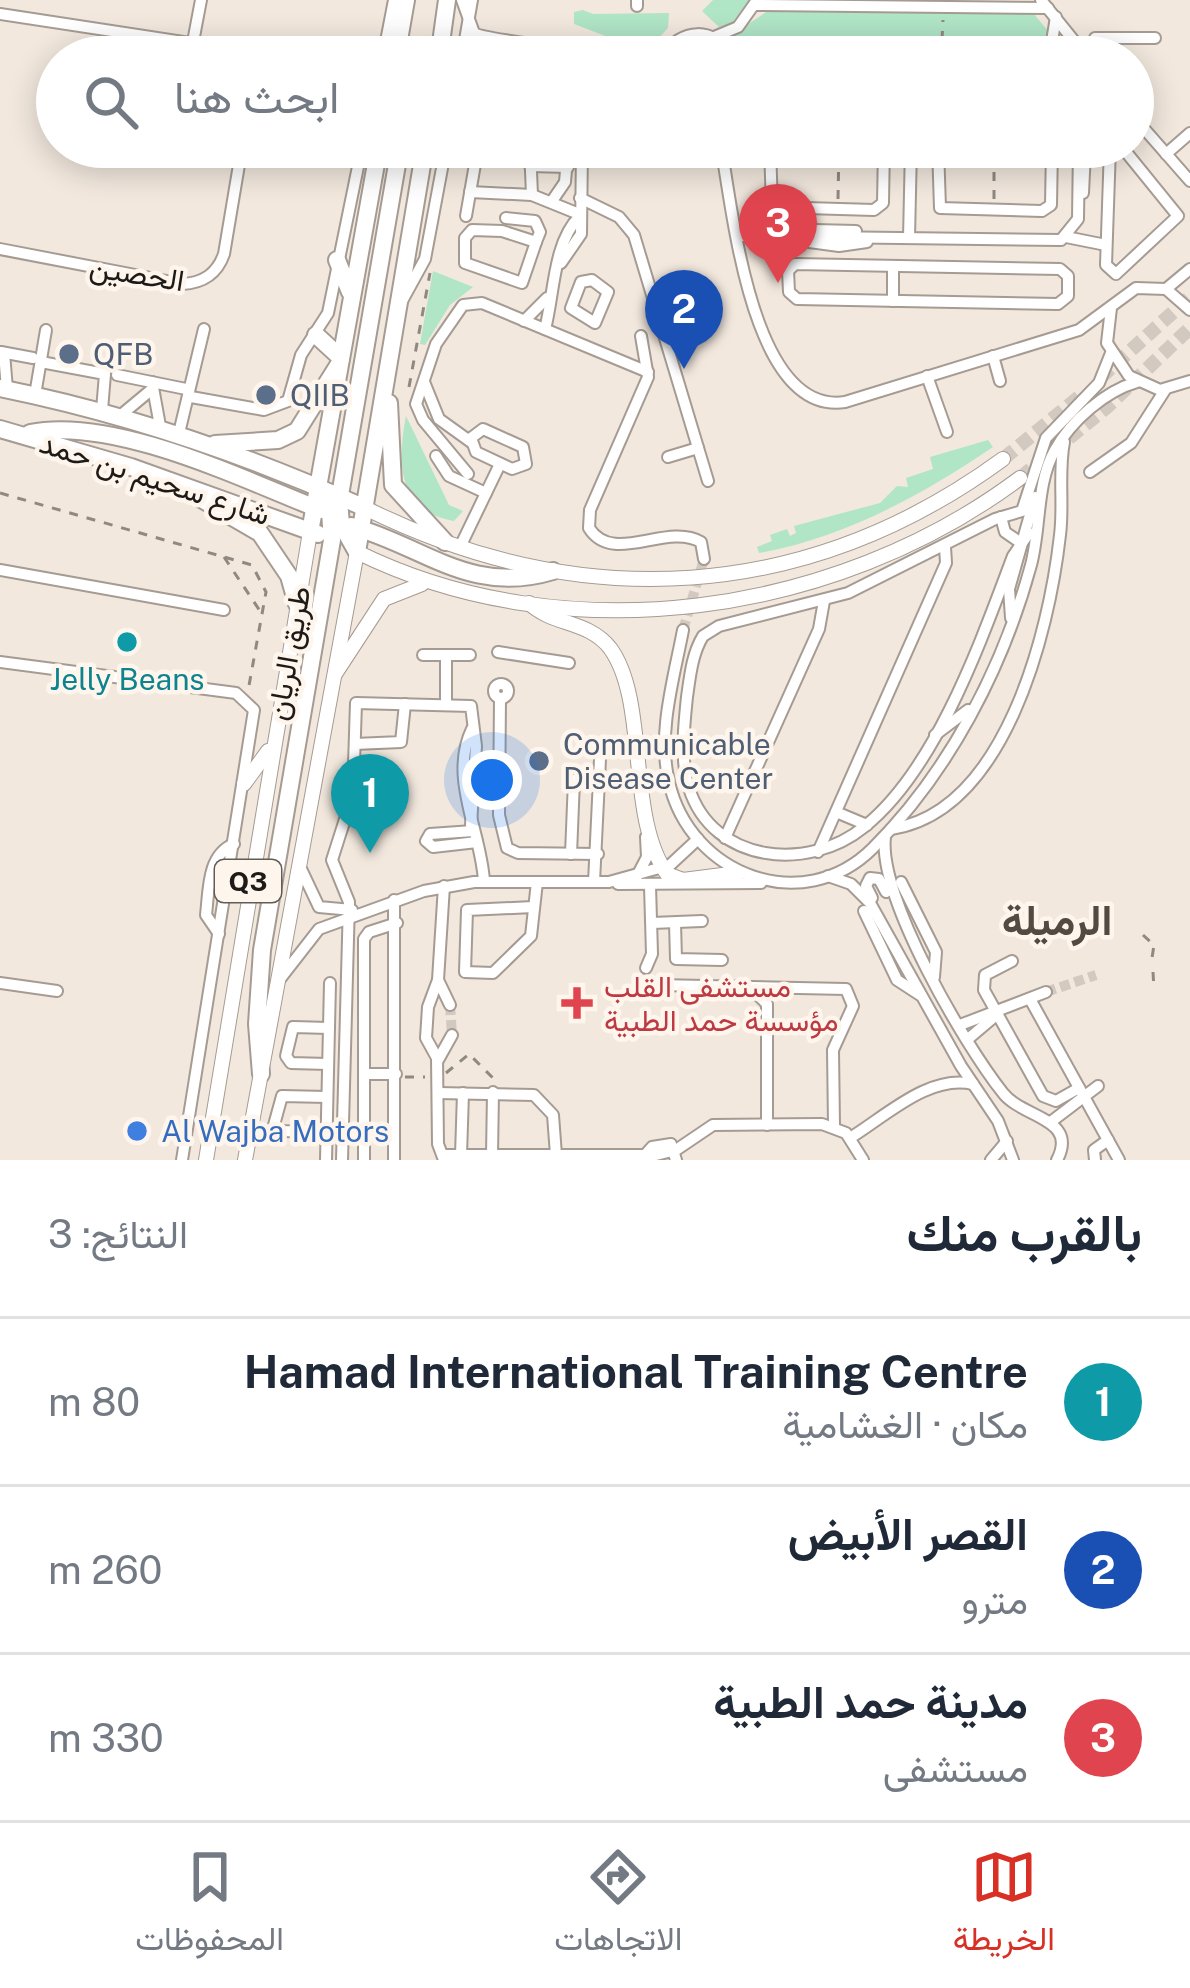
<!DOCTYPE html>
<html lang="ar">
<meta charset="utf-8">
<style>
:root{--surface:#fff;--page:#f6f6f7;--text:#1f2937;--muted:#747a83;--line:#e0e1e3;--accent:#d93025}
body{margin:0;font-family:"Public Sans",Vazirmatn,sans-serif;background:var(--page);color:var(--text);direction:rtl}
.you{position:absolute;left:492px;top:780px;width:42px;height:42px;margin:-30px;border:9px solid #fff;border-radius:50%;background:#1a73e8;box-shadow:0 0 0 18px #1a73e833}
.badge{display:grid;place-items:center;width:78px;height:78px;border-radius:50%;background:var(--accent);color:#fff;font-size:39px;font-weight:700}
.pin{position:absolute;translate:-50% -99px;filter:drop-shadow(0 3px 6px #0008)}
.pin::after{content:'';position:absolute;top:63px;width:42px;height:36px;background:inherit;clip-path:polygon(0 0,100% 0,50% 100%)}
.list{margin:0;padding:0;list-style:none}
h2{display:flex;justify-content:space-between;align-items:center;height:156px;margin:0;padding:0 48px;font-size:51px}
h2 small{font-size:39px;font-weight:400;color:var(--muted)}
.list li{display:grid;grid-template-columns:78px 1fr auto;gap:36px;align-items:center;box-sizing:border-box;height:168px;padding:0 48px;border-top:3px solid var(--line)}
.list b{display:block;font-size:45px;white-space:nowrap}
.list p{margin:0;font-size:39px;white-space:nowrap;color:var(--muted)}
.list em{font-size:39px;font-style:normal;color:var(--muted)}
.icon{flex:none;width:66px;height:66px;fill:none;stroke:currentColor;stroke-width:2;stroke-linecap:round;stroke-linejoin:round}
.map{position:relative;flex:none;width:1190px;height:1160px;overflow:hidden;direction:ltr}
.search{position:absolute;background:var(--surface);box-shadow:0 6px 30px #0003;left:36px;right:36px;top:36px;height:132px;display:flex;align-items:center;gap:30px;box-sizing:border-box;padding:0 42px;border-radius:66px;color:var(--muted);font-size:45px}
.sheet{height:660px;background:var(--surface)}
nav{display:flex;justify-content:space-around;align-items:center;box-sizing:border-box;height:168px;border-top:3px solid var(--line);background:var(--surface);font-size:33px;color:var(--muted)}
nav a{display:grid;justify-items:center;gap:6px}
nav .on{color:var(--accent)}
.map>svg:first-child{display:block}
.green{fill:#b0e5c6}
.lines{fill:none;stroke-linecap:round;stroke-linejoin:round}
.minor-tunnel{stroke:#d2c9c0;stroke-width:10;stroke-dasharray:10 5;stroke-linecap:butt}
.major-tunnel{stroke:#d2c9c0;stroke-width:14;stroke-dasharray:14 7;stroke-linecap:butt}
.minor-casing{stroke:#a59b92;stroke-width:14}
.major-casing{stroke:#a59b92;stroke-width:16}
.highway-casing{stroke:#a59b92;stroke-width:20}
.path{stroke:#908982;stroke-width:3;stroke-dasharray:9 9;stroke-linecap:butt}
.minor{stroke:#fff;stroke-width:10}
.major{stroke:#fff;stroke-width:14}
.highway{stroke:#fff;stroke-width:16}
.service-dot{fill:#5c6f8a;stroke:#fef5ed;stroke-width:4.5}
.culture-dot{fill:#0f9aa8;stroke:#fef5ed;stroke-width:4.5}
.health-dot{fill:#e0444e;stroke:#fef5ed;stroke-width:4.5}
.shop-dot{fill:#3f7fe0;stroke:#fef5ed;stroke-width:4.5}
.labels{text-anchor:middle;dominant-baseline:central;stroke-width:9;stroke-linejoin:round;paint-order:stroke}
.shield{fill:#fef5ed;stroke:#615c57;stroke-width:3}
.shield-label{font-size:27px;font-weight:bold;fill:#1e1a17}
.street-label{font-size:30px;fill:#1e1a17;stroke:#fef5ed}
.service-label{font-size:30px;fill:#4e5e75;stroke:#fef5ed;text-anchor:start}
.culture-label{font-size:30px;fill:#0d838f;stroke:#fef5ed}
.health-label{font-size:30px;fill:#be3a42;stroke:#fef5ed;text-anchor:start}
.shop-label{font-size:30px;fill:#366cbe;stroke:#fef5ed;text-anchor:start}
.district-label{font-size:42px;font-weight:bold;fill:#534a42;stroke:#fef5ed}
</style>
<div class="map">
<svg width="1190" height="1160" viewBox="0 0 1190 1160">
<rect width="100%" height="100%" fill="#f2e8de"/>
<g class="green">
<polygon points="713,0 749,0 732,23 719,27 702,11"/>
<polygon points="583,10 593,14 669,13 668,28 655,42 637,48 574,24 574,12"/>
<polygon points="769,10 1034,14 1048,31 1039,47 773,40 748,47 736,56 725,40"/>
<polygon points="433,271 473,287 450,305 425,345 420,344"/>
<path d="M406,416L449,505L463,511L454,521C397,511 397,462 406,416Z"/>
<path d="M988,440L993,447C922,495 844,538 759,553L757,547L772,541L770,535L787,529L790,536L796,533L794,526L880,503L897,486L908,487L906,478L933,469L930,457Z"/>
</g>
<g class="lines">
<g class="minor-tunnel">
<polyline points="683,630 704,559"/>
<polyline points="1046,992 1096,975"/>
<polyline points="450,1005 452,1035"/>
</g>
<g class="major-tunnel">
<polyline points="1100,378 1190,297"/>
<polyline points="1003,459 1084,393"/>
<polyline points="1020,478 1107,407 1190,328"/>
</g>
<g class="minor-casing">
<g id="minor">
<path d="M462,0L474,33C486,41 644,58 664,55"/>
<polyline points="637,0 637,6"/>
<polyline points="1041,0 1087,57"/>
<polyline points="754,5 1048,8"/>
<polyline points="0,14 282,57"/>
<polyline points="714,37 738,27 755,3"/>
<polyline points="1095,38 1155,38"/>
<polyline points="193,42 201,0"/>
<polyline points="1033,48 1052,41 1056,17"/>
<polyline points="383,57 394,0"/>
<polyline points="462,57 472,0"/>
<polyline points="473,57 494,44"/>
<path d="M663,57C680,27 715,26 732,57"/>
<polyline points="744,57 777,46 995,50 1073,57"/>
<polyline points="1133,116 1190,181"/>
<polyline points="530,147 532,195"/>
<path d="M721,147C733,212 752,416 845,402L1079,330L1136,288L1166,289L1190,310"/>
<polyline points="770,147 772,207 874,210 883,203 884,147"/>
<polyline points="938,147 940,208 1042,211 1051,205 1052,147"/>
<polyline points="1110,147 1106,265 1116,274 1178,216 1122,147"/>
<polyline points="1166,154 1190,133"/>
<polyline points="530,166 568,167"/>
<polyline points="470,192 532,195 579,214"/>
<polyline points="1083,193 1085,152"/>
<polyline points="580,198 619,217 634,235 708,481"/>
<polyline points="552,201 565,182 568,147"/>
<polyline points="466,216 478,147"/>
<polyline points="506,218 535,221 540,232 536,242"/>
<polygon points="472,230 502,231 536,242 522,283 465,263 465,238"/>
<polyline points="814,230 856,231"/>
<polyline points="737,236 1061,240 1078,219 1079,147"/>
<polyline points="1066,237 1106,245"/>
<polyline points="909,238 911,147"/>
<polyline points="802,241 839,246 867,242"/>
<path d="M0,249L182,284C203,283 217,274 224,254L242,147"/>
<polyline points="561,263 581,234 582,147"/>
<polygon points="795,264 1060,269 1068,276 1068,296 1058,304 797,299 789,292 788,271"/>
<polygon points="592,280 608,292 595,323 571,308 581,282"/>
<polyline points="1166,289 1190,269"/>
<polyline points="402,301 425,259 446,147"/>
<polyline points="893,301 893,266"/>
<polyline points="1111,308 1107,343 1129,376 1160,390 1190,381"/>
<polyline points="657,314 685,306"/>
<polyline points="524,321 547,298"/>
<path d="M545,329C554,296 553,243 579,217"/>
<path d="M641,336L648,377L590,510L589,528C613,566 666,522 701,542L704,559"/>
<polyline points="1,352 33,358"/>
<polyline points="4,353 7,389"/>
<polyline points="993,356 1000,381"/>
<polyline points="41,362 105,374 102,410"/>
<polyline points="117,375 186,389"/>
<polyline points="927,376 947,432"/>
<polyline points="152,382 160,426"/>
<polyline points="424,382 439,419 471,442"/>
<polyline points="35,395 46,330"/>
<polyline points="191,397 264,410 288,401 301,355 328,313 362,147"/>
<polyline points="121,415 151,390"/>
<polygon points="483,429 523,447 526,464 512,469 476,452 471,438"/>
<polyline points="179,433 204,329"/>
<polyline points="436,456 449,476 486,493"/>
<polyline points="668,457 698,448"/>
<polyline points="1090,472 1131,443 1165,390"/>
<polyline points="468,474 423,420 416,404 436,344 463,305 482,303 648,372"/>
<polyline points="1001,517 1005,532 1021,543"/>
<path d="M1029,533L1013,556C981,641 936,770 864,827C809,872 713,864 689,788C680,760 684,726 687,697C690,676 692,654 703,636L719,626L848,593L995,519L1022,511L1046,438L1099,383L1111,353"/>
<polyline points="460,547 500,464"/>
<polyline points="0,570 224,610"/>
<polyline points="1011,618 1009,589 1035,497"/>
<path d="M683,630C674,678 657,733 669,782C690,875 803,918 873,848C949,772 1003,668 1031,565C1041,528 1036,483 1055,450C1071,421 1105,391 1137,382"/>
<polyline points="498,652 569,663"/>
<polyline points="423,655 470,655"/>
<polyline points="0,662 236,693 254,710 182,1160"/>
<circle cx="501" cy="691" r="7"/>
<polyline points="500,698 499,815 507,848 518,853 598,854"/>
<polyline points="446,705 446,655"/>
<path d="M472,729C448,778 482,833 484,882"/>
<polyline points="935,735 968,710"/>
<polyline points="355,744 401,742 405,704"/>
<polyline points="836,812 867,825"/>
<path d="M891,829C1005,812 1049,633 1060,535C1064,504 1058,473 1064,442"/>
<polyline points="473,831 430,834 426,841 433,847 477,842"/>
<path d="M885,837C878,897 964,1044 1003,1093C1022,1118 1079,1118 1057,1160"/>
<polyline points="725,838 819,629 824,601"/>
<polyline points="818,852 946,563 945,547"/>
<polyline points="571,854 574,780 599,776"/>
<polyline points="301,869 319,907 352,910"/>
<polyline points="637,876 647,857 646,837"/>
<polyline points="828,876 851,884 870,903 961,1066 998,1121 1013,1160"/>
<polyline points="594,882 600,759"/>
<polyline points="901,882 936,952 934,977"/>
<polyline points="618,884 761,883"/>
<polyline points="444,886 438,980 450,1005"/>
<polyline points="872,898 866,886 870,878 879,879 886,892"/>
<polyline points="394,900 394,1160"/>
<polyline points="533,907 467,910 465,972 493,973 531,936 537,882"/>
<polyline points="864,911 897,980 920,995"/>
<polyline points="652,923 702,921"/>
<polyline points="675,923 676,959 722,960"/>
<path d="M219,934L206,915C209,890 207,855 234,844"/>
<polyline points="1012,961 985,975 984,990 1043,1096 1056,1101 1079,1088"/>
<polyline points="646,968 652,954 650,886"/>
<polyline points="280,979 319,929 424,891 474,882 609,882 670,865 698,839"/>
<polyline points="438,980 428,1007 426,1038 437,1058 438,1144 444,1160"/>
<polyline points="0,983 57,991"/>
<polyline points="658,985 846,989 853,1006 833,1050 834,1126"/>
<polyline points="750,987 767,1004 767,1125"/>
<polyline points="1030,999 1119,1160"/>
<polyline points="960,1025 1046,992"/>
<polyline points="968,1039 994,1017"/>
<polyline points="438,1060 452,1035"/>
<polyline points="328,1064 291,1063 286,1056 293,1027 329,1028"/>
<polyline points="364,1074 396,1074"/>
<polyline points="438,1093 534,1095 553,1115 556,1155"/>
<polyline points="1052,1121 1098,1086"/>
<polyline points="327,1132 279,1131 274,1125 282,1096 327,1097"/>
<path d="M850,1138C886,1116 929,1074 973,1084"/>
<polyline points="443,1155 656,1155 676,1150 713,1125 822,1124 846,1133 863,1160"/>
<polyline points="461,1155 463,1093"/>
<polyline points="492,1155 493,1092"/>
<polyline points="645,1155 652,1147 671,1144 676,1160"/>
<polyline points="326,1160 330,983"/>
<polyline points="342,1160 349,902 332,860 353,794 356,703 471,706 476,746 471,825"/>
<polyline points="364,1160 364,939 369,932 397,923"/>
<polyline points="991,1160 1007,1141"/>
<polyline points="1095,1160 1094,1150 1108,1140"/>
</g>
</g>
<g class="major-casing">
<g id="major">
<path d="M365,508C581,615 806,603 1003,459"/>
<path d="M529,603C553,626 588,620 610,648C649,701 626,816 667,874L683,880L738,873"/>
<polyline points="335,674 384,599 422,584"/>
<polyline points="244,784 268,751"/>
<polyline points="206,1160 310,532"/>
<path d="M245,1160L357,552C566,655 836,616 1020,478"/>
</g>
</g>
<g class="highway-casing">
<g id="highway">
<polyline points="396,57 406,0"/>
<polyline points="439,57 447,0"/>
<polyline points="337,260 350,292"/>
<polyline points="316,335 341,358"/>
<path d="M0,388C128,414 246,454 365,508"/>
<polyline points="389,403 393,485 445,542"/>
<polyline points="0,429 131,467 318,534"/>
<path d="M30,433C114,416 242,479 321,510"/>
<polyline points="215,444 278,440 297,431 339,364"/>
<polyline points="191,493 260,533 289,576 297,604"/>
<path d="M351,526C424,546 470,596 553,571"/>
<polyline points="310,532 379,147"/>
<polyline points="357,552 341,524 339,501 400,147"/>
<polyline points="357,552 425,147"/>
<polyline points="261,1074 257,1024 262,950 332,540 330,512 317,487"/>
</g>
</g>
<g class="path">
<polyline points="942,40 943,20"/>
<polyline points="838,199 839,147"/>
<polyline points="994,199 994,147"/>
<polyline points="409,387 430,273"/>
<polyline points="0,493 252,565 266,592 248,691"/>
<polyline points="224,557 262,614"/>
<polyline points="1143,935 1154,945 1152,958"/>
<polyline points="1153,972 1154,990"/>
<polyline points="446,1073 469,1054 496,1081"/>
<polyline points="405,1077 425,1077"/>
</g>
<use href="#minor" class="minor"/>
<use href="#major" class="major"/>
<use href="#highway" class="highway"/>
</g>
<g class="service-dot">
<circle cx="69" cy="354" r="12"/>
<circle cx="266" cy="395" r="12"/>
<circle cx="539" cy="761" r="12"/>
</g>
<circle class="culture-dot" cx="127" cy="642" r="12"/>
<path class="health-dot" d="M571 985h12v12h12v12h-12v12h-12v-12h-12v-12h12z"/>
<circle class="shop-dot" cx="137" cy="1131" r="12"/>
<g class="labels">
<rect class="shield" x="215" y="860" width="66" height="42" rx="9"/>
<g class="shield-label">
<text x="248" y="881">Q3</text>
</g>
<g class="street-label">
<text transform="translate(137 273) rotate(9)">الحصين</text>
<text transform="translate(155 478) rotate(18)">شارع سحيم بن حمد</text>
<text transform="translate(288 653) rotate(-80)">طريق الريان</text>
</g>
<g class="service-label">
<text x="93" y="354">QFB</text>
<text x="290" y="395">QIIB</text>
<text x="563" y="744">Communicable<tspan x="563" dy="34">Disease Center</tspan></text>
</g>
<g class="culture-label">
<text x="127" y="679">Jelly Beans</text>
</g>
<g class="health-label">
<text x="604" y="986">مستشفى القلب<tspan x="604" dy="34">مؤسسة حمد الطبية</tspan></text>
</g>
<g class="shop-label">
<text x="161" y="1131">Al Wajba Motors</text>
</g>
<g class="district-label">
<text x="1057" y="919">الرميلة</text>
</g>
</g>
</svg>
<div class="you"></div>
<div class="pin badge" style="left:370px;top:853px;background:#0f9aa8">1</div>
<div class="pin badge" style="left:684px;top:369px;background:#1a4fb4">2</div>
<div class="pin badge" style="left:778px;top:283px;background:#e0444e">3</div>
<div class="search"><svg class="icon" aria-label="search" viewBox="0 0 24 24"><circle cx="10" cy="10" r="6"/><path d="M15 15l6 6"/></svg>ابحث هنا</div>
</div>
<section class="sheet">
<h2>بالقرب منك<small>النتائج: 3</small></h2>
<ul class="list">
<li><span class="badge" style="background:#0f9aa8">1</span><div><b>Hamad International Training Centre</b><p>مكان · الغشامية</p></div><em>80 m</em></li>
<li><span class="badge" style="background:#1a4fb4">2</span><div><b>القصر الأبيض</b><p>مترو</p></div><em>260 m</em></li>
<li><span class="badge" style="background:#e0444e">3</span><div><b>مدينة حمد الطبية</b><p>مستشفى</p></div><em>330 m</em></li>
</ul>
</section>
<nav>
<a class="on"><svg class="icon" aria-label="map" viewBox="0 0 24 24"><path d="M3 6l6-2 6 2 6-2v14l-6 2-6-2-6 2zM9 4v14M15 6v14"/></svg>الخريطة</a>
<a><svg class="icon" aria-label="directions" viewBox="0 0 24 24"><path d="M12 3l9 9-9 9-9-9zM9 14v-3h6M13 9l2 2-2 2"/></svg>الاتجاهات</a>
<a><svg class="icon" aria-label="saved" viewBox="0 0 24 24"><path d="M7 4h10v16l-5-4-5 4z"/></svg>المحفوظات</a>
</nav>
